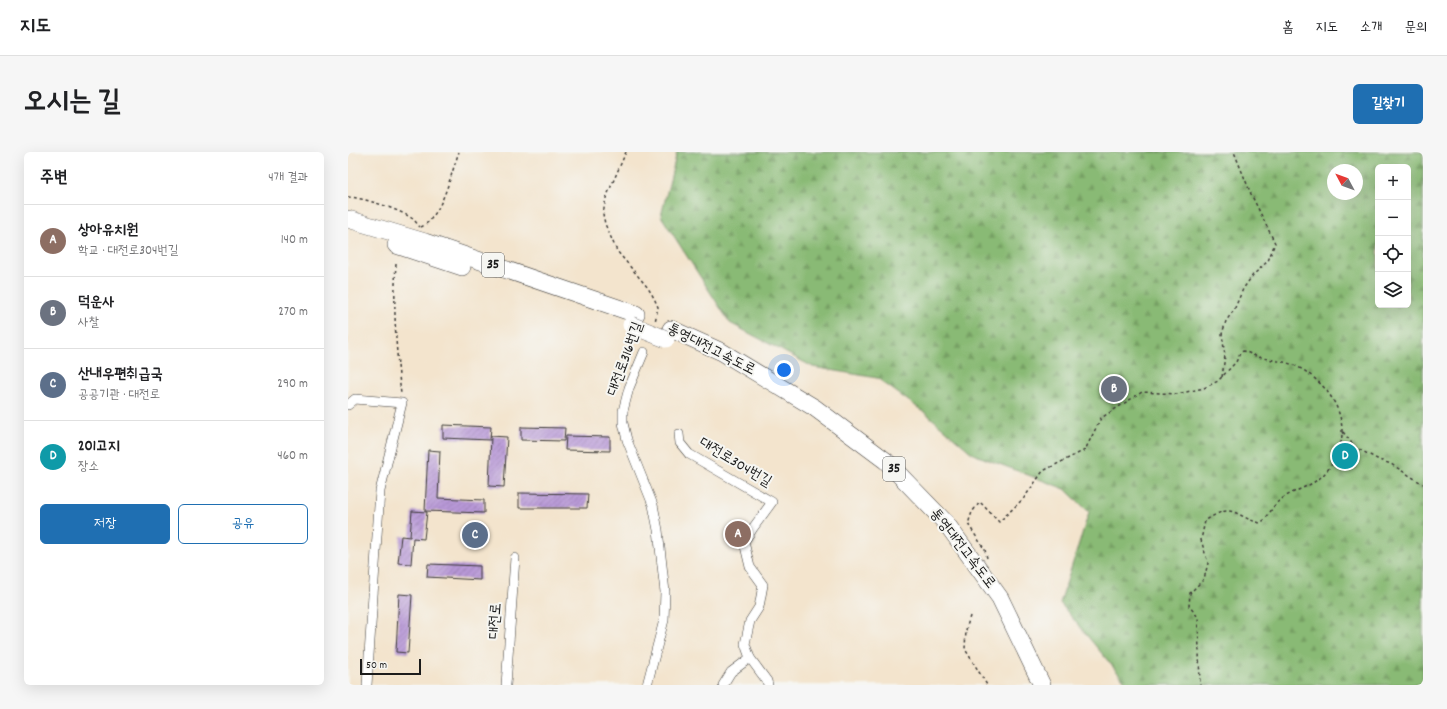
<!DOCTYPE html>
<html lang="ko">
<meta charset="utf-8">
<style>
:root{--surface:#fff;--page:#f6f6f6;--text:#202124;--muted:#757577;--line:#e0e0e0;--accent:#1f6fb2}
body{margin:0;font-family:Dekko,"Poor Story",sans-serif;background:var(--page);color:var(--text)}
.controls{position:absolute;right:12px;top:12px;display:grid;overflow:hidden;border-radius:6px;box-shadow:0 4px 16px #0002}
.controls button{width:36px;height:36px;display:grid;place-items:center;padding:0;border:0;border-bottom:1px solid var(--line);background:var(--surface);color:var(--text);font:20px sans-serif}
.compass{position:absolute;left:979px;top:12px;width:36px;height:36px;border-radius:50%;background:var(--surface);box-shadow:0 4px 16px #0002;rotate:311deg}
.scale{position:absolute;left:12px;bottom:10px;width:61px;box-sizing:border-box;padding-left:4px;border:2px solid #1c1c1c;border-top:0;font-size:11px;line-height:14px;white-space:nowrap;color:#1c1c1c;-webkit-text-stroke:3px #f6f6f2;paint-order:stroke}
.you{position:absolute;left:436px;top:218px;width:14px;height:14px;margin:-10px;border:3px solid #fff;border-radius:50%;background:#1a73e8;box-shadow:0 0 0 6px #1a73e833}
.badge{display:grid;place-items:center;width:26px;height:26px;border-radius:50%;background:var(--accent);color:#fff;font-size:13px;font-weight:700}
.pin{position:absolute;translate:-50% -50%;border:2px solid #fff;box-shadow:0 1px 4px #0006}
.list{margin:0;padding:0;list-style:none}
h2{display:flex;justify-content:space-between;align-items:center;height:52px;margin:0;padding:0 16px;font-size:17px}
h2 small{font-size:13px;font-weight:400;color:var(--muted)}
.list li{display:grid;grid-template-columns:26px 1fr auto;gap:12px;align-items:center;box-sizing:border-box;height:72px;padding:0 16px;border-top:1px solid var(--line)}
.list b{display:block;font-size:15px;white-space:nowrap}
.list p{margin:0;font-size:13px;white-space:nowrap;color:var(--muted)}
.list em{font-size:13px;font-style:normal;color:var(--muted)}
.actions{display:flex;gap:8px;padding:12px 16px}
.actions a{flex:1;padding:9px 0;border:1px solid var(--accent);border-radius:6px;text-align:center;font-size:14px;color:var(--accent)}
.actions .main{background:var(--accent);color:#fff}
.icon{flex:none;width:22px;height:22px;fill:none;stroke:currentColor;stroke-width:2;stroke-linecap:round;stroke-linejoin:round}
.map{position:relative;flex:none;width:1075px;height:533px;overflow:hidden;border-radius:6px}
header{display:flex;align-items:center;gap:24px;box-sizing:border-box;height:56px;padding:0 20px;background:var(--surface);border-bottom:1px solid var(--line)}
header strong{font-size:19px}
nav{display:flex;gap:22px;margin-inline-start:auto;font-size:14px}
.intro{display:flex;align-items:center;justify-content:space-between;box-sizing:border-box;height:96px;padding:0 24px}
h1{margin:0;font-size:28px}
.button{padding:10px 18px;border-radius:6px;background:var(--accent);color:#fff;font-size:14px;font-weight:700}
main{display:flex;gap:24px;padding:0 24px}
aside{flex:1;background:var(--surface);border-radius:6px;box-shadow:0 4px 16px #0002}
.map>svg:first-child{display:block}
.forest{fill:url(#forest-firs);stroke:#526b48;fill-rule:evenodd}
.building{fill:url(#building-hatch)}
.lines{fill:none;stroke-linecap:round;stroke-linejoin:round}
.minor-casing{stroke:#3c3a37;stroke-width:10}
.motorway-casing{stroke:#3c3a37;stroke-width:18}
.path{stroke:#3c3a37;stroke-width:1.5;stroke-dasharray:3 3;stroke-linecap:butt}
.minor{stroke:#fff;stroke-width:9}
.motorway{stroke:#fff;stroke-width:17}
.motorway-bridge-casing{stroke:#3c3a37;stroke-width:18;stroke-linecap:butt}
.motorway-bridge{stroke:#fff;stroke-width:17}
.labels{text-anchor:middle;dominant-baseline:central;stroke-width:4;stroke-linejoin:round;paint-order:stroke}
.shield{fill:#f6f6f2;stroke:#5d5d5c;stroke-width:1}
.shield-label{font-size:14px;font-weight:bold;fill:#1c1c1c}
.street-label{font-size:15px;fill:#1c1c1c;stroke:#f6f6f2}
</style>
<header>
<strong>지도</strong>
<nav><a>홈</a><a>지도</a><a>소개</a><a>문의</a></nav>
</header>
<div class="intro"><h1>오시는 길</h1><a class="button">길찾기</a></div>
<main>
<aside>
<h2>주변<small>4개 결과</small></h2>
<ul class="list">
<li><span class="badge" style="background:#8d6e63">A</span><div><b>상아유치원</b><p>학교 · 대전로304번길</p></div><em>140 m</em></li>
<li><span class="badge" style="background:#6b7280">B</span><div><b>덕운사</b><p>사찰</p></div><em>270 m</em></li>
<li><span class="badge" style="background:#5c6f8a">C</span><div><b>산내우편취급국</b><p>공공기관 · 대전로</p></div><em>290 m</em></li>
<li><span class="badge" style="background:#0f9aa8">D</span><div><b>201고지</b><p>장소</p></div><em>460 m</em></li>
</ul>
<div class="actions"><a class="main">저장</a><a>공유</a></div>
</aside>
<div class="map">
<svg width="1075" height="533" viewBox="0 0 1075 533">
<defs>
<pattern id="forest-firs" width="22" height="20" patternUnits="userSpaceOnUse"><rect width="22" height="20" fill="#89ba74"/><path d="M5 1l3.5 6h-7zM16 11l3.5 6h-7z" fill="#769f64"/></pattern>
<pattern id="building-hatch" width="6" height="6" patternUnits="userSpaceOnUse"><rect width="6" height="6" fill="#b898d7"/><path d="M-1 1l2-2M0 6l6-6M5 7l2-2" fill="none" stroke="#957bae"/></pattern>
</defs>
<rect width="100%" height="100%" fill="#f6f6f2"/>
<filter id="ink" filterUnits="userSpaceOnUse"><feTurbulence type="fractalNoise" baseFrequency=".025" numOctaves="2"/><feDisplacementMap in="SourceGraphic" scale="8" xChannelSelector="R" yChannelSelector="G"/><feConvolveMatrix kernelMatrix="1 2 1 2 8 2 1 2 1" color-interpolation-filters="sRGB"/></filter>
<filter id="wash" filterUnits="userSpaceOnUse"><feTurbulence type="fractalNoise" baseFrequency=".012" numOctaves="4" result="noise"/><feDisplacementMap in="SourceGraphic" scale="16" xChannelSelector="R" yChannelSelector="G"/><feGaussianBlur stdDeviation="0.9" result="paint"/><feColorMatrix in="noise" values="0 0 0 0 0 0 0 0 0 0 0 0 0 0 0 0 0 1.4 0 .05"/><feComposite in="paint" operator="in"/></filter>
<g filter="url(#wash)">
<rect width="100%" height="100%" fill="#f3e4cd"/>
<path class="forest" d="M329,0H1075V533H780L712,451L741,360L717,337L625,302L580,263L529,226L465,215L382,171L313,64ZM1030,15H1060V153H1030ZM985,18H1009V42H985Z"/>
<g id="blocks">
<g class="building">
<polygon points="95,273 143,275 142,288 95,286"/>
<polygon points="173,275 217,276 216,289 173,288"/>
<polygon points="143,284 159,285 156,335 141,334"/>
<polygon points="218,284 262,285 262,299 217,298"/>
<polygon points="80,298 92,299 90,346 136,348 136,361 77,359"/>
<polygon points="171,341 240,342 239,356 171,356"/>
<polygon points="64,359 79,360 76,387 65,386 63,412 50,411 53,384 62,385"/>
<polygon points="80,412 132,414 132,428 79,425"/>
<polygon points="51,442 64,443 60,501 48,500"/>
</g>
</g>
</g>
<g filter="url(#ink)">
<use href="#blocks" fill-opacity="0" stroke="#3c3a37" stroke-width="1"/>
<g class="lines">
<g class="minor-casing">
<g id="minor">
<polyline points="296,200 281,236 275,259 275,271 279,288 305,353 310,378 317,440 316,468 299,533"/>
<polyline points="0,253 7,247 54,251 32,339 19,533"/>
<polyline points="331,282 332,291 341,302 424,350 405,376 396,390 402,415 415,433 411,455 402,469 397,492 402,506 419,529 420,533"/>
<polyline points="158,533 167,406"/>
<polyline points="375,533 383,520 402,506"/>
</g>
</g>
<g class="motorway-casing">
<g id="motorway">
<polyline points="0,67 77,90 288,162"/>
<polyline points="48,93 114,115"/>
<polyline points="323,177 374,200 467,256 538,309 598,371 652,446 694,533"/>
</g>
</g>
<g class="path">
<polyline points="278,0 258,46 255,62 257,72 269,99 300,136 306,146 310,155 307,170"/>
<path d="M0,45C13,45 57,59 66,68C68,70 70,73 72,75"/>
<path d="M73,75C94,65 103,21 111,0"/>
<path d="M48,112C45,155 48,199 53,242"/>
<polyline points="874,225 877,204 874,182 878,169 886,158 895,137 905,123 920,109 927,91 903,42 886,0"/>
<polyline points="995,280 1007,295 1031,308 1043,312 1075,332"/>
<path d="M639,406L637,398L620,372L624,360L632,350L651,370L676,346L695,319L737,298L753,266L794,240L829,242L856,236L870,229L888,210L892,201L895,199C902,201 908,205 915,206C927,209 938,209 950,215C990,237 1011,283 977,321C965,335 946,337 931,349C923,355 921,366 912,371C885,364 886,349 857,369L853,388L860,411L856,427L842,441L841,454L850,465L852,533"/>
<polyline points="622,464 618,478 617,497 639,533"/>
</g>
<use href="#minor" class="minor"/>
<use href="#motorway" class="motorway"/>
<g class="motorway-bridge-casing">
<polyline id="motorway-bridge" points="283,173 318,187"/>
</g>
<use href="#motorway-bridge" class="motorway-bridge"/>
</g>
</g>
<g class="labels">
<g class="shield">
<rect x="134" y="101" width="22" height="24" rx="3"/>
<rect x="535" y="305" width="22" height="24" rx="3"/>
</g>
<g class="shield-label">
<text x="145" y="113">35</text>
<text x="546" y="317">35</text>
</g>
<g class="street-label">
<text transform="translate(363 198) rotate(27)">통영대전고속도로</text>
<text transform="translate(278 207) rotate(-70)">대전로316번길</text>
<text transform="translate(387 311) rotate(31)">대전로304번길</text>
<text transform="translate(614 397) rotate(52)">통영대전고속도로</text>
<text transform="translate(148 469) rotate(-86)">대전로</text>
</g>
</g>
</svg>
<div class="controls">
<button>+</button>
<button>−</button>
<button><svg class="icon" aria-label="locate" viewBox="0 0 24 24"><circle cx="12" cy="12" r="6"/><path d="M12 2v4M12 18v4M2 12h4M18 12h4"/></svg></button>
<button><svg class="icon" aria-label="layers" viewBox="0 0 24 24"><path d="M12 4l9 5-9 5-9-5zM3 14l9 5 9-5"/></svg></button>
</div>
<svg class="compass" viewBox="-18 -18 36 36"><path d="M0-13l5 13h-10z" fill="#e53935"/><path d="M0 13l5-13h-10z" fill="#757577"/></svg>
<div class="scale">50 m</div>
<div class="you"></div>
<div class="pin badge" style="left:390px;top:382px;background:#8d6e63">A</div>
<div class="pin badge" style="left:766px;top:237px;background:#6b7280">B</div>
<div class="pin badge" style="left:127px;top:383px;background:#5c6f8a">C</div>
<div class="pin badge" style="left:997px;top:304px;background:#0f9aa8">D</div>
</div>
</main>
